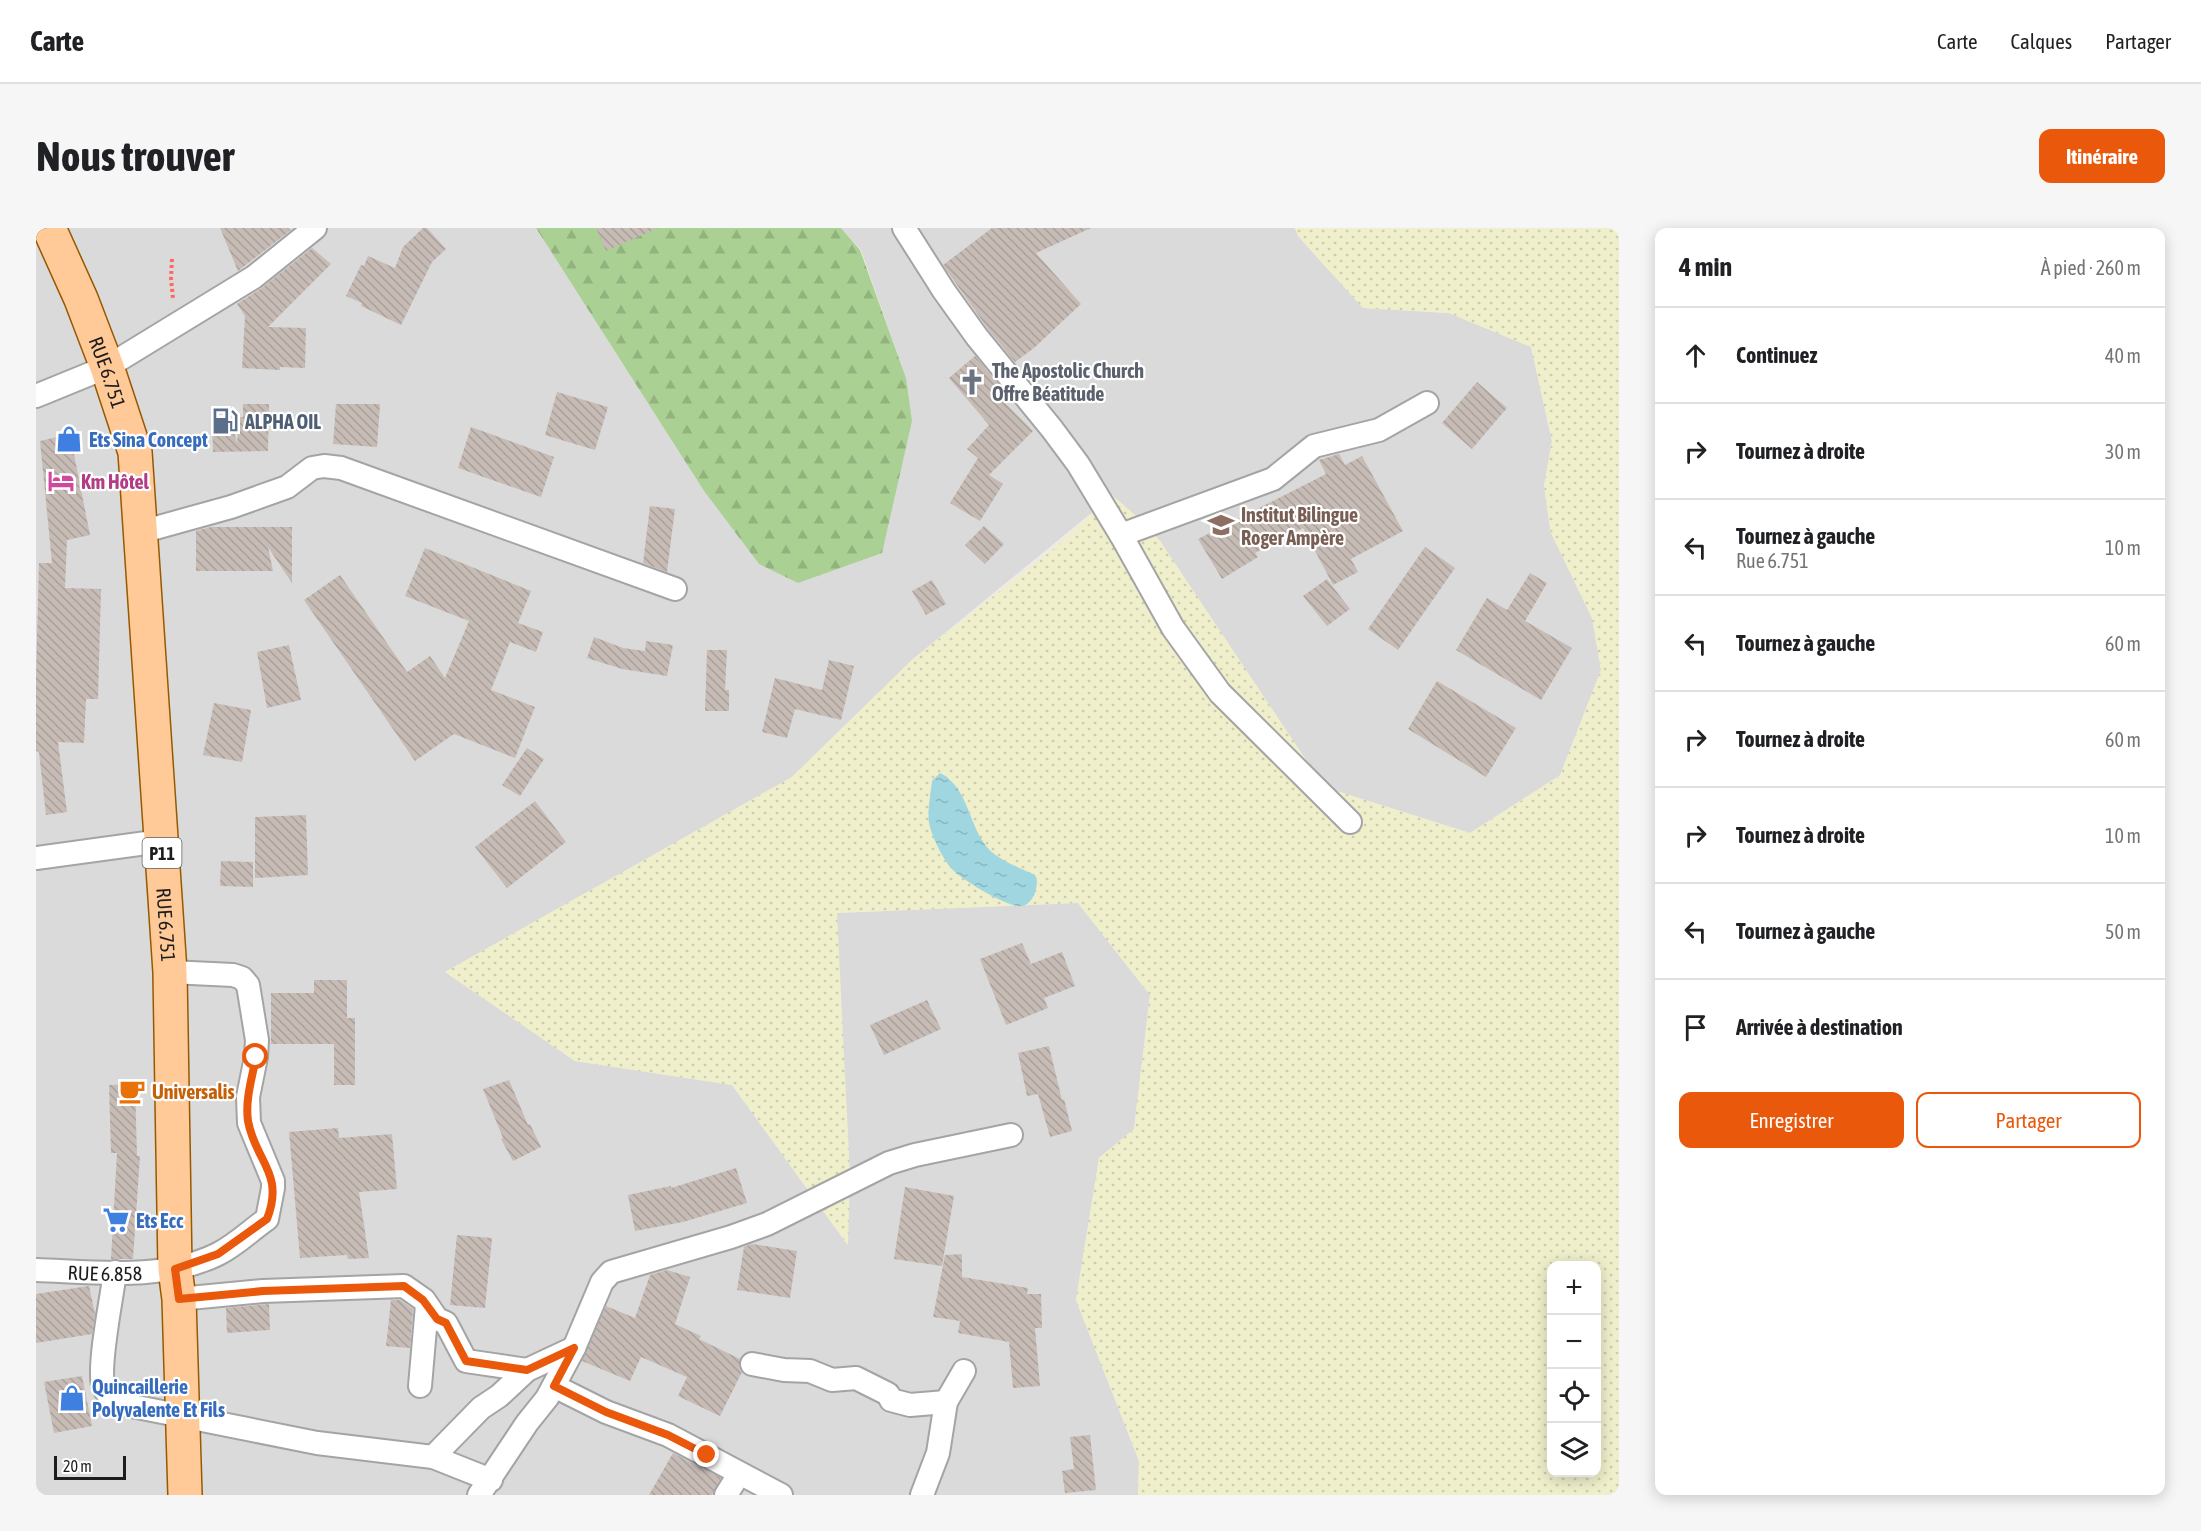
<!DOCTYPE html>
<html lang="fr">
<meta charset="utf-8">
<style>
:root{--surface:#fff;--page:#f6f6f6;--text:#202124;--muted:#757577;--line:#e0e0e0;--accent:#ea580c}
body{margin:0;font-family:"Asap Condensed",sans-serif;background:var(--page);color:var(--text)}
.controls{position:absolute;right:18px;bottom:18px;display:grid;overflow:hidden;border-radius:12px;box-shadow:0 3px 15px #0003}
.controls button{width:54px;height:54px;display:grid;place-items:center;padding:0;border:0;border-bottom:2px solid var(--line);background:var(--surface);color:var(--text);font:30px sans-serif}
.scale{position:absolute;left:18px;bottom:15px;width:72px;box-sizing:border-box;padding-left:6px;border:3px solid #1d1d1d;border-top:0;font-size:16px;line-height:21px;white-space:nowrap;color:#1d1d1d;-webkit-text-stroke:4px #fff;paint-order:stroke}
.stop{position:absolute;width:18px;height:18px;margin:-14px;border:4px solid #ea580c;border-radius:50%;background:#fff}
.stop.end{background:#ea580c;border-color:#fff;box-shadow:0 2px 6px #0008}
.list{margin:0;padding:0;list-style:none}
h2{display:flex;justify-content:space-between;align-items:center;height:78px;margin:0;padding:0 24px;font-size:26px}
h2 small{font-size:20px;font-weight:400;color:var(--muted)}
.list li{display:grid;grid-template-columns:39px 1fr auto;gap:18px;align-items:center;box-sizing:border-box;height:96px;padding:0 24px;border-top:2px solid var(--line)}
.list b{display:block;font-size:22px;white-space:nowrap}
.list p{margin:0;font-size:20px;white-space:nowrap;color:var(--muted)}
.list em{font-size:20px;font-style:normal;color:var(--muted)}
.actions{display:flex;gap:12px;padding:18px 24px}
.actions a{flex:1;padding:14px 0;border:2px solid var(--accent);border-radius:12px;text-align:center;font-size:21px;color:var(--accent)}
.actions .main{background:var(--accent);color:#fff}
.icon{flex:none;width:33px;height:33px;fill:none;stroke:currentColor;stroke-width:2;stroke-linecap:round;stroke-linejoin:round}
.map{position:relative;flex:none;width:1583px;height:1267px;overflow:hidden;border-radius:12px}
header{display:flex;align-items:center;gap:36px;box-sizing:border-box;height:84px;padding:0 30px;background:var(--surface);border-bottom:2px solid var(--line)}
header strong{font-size:28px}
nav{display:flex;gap:33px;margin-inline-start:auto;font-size:21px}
.intro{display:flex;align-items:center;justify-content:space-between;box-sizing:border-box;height:144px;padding:0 36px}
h1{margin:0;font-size:42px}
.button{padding:15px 27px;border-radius:12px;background:var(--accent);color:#fff;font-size:21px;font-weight:700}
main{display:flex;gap:36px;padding:0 36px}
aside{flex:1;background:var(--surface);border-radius:12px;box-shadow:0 3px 15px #0003}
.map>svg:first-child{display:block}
.residential{fill:#dbdada}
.farmland{fill:url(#farmland-dots);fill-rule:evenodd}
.forest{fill:url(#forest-firs)}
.water{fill:url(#water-ripples)}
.building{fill:url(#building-back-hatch)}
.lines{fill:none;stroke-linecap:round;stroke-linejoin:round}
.street-casing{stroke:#a4a4a4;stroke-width:26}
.primary-casing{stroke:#965900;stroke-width:36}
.path{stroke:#ff6763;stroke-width:4;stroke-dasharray:3 3;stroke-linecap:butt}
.street{stroke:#fff;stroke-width:22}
.primary{stroke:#ffca97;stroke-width:33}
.route{stroke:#ea580c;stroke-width:8}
.labels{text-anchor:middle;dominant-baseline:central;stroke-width:4.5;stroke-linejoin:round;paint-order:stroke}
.shield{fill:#fff;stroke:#616161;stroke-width:1.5}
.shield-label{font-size:18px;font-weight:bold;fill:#1d1d1d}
.worship-label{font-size:20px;font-weight:bold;fill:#5b616d;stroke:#fff;text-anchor:start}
.street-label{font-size:20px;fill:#1d1d1d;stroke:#fff}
.service-label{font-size:20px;font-weight:bold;fill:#4e5e75;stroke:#fff;text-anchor:start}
.shop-label{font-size:20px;font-weight:bold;fill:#366cbe;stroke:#fff;text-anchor:start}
.hotel-label{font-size:20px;font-weight:bold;fill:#b23c85;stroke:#fff;text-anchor:start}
.education-label{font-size:20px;font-weight:bold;fill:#785e54;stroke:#fff;text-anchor:start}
.food-label{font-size:20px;font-weight:bold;fill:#c56008;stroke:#fff;text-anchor:start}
</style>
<header>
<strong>Carte</strong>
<nav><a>Carte</a><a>Calques</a><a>Partager</a></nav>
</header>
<div class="intro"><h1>Nous trouver</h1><a class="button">Itinéraire</a></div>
<main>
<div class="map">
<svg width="1583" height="1267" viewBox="0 0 1583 1267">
<defs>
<pattern id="farmland-dots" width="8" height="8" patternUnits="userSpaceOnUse" patternTransform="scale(1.5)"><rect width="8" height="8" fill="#efefcb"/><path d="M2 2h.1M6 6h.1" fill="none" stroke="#ccccae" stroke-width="1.8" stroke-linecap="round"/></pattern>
<pattern id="forest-firs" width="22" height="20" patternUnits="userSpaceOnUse" patternTransform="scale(1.5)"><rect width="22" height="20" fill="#aad193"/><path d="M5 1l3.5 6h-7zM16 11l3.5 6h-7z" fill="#92b37e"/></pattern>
<pattern id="water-ripples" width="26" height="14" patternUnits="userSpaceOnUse" patternTransform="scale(1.5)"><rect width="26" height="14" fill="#9fd6e0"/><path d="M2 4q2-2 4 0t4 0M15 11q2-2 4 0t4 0" fill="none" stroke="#88b7c0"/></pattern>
<pattern id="building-back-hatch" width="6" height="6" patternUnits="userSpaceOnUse" patternTransform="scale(1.5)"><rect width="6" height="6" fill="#c7bbb5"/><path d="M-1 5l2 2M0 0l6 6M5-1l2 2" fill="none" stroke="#aaa09b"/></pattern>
</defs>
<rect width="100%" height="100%" fill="#efeae2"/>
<polygon class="residential" points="0,0 500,0 668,263 723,336 870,150 825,22 805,0 1259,0 1262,8 1327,80 1413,85 1495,119 1516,213 1508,258 1515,305 1556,390 1565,442 1524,547 1434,605 1288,559 1124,313 1107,294 1076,268 877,431 756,549 409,744 539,833 696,857 811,1016 814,949 800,685 1042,675 1114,767 1098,901 1063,930 1040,1072 1103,1233 1102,1267 0,1267"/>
<path class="farmland" d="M1259,0H1583V1267H1102L1103,1233L1040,1072L1063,930L1098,901L1114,767L1042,675L801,685L814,949L812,1017L696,857L539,833L409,744L756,549L877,431L1019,320L1076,267L1107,294L1124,313L1288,559L1434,605L1524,548L1565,442L1556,390L1515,305L1508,258L1516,213L1495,119L1413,85L1327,80L1262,8ZM1516,1038H1560V1244H1516Z"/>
<polygon class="forest" points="500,0 805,0 824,22 870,150 876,193 846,325 762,355 723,336 668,263"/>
<path class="water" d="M904,545C931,559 932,592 948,615C959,632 981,638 999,647C1002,652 1001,658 999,664C998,669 993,676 987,678C975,682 927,652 918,643C909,635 897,611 894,599C890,588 895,564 896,553Z"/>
<g class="building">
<polygon points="184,0 252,0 255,2 202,43"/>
<polygon points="387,0 391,0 410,21 396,34 365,97 325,78 326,75 310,68 325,37 328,38 332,28 359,40 367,19"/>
<polygon points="560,0 622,0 570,23"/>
<polygon points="956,0 1055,0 1000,25 1045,76 998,120 979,134 952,101 907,37"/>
<polygon points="276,20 295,36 232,99 270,100 269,140 244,139 244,142 206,140 209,88 201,76 226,60"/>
<polygon points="939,128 968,163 962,168 997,203 953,247 967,256 944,293 914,275 942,230 931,221 953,197 913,150"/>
<polygon points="1441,154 1471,180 1436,221 1406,195"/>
<polygon points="521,164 572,179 559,222 509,207"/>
<polygon points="207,176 233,176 232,223 177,224 176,190 194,189 201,215 203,189 207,189"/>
<polygon points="300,176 344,176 341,219 297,216"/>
<polygon points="435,199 518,229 505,269 422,240"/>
<polygon points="34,206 54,307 31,312 29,360 65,361 62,471 50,471 48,515 22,514 31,584 10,587 3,524 0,523 0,449 3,335 16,335 4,213"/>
<polygon points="1303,226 1309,237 1326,228 1367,303 1315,331 1322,344 1297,357 1267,300 1219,325 1222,329 1186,351 1162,311 1290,246 1283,232"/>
<polygon points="614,278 639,281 631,344 607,335"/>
<polygon points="948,298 968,316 949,336 929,317"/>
<polygon points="175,299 256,299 256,355 232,319 237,343 160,343 160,303"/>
<polygon points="1389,319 1419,340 1362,422 1332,401"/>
<polygon points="389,320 495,363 482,395 507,404 500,424 474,414 455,462 499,479 479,530 418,506 379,533 268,372 304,347 371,444 394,428 409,450 433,393 369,368"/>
<polygon points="1494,345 1511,355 1489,393 1536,420 1505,472 1420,422 1451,370 1471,382"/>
<polygon points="1291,351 1314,381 1291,398 1267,368"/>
<polygon points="896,352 910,376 890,387 876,363"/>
<polygon points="558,409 587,420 609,423 610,413 637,417 631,448 586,441 551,430"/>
<polygon points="253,417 265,472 231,480 221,424"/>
<polygon points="671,422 691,422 689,462 693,462 693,483 669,483"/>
<polygon points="793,432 818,438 805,492 759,481 751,510 726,504 739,450 786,462"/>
<polygon points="1401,453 1480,500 1450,549 1372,501"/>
<polygon points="178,475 215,482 206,534 167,527"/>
<polygon points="491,520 508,531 484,568 466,557"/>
<polygon points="499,573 530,614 471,660 439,619"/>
<polygon points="270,587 272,647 219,650 219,589"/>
<polygon points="185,633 217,634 217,659 184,658"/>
<polygon points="986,715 995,736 1026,724 1039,758 1008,770 1012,780 970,797 944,731"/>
<polygon points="278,752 311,752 311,790 319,790 319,857 298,857 298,816 235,816 235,765 278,765"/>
<polygon points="891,772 905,801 848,827 834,797"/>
<polygon points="1013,818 1026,872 1028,871 1036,903 1014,909 1002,866 991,868 982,825"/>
<polygon points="473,852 492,897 494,896 505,919 477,933 465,911 467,910 447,861"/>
<polygon points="99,856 101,928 104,928 97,1031 75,1031 81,925 75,925 73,857"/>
<polygon points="302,900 303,910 356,906 361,961 323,964 333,1030 312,1031 311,1027 264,1030 253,904"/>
<polygon points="700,940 711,975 647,994 599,1003 592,967 635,958 635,960"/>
<polygon points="869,959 918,968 906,1038 858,1031"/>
<polygon points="421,1007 456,1010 449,1080 414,1077"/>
<polygon points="716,1016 761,1023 754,1070 701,1062 708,1019"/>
<polygon points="926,1026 926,1049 992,1060 991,1066 1005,1066 1006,1100 999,1100 1004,1158 977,1160 973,1114 922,1105 924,1093 897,1089 909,1027"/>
<polygon points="631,1042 654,1049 639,1096 665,1108 663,1111 704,1131 703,1140 706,1144 684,1188 642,1168 651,1149 605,1129 594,1153 546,1133 570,1078 599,1090 614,1047"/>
<polygon points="53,1058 59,1086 56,1106 0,1115 0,1066"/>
<polygon points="355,1072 364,1072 377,1081 374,1120 350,1118"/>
<polygon points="233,1076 234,1102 191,1105 190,1080"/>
<polygon points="46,1148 56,1198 18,1205 8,1154"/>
<polygon points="1054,1207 1060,1262 1029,1265 1026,1243 1038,1241 1034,1209"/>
<polygon points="637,1225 685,1250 676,1267 613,1267"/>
</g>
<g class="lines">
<g class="street-casing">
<g id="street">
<polyline points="868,0 908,63 941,109 1016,201 1042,236 1085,307 1237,251 1278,218 1343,202 1391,175"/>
<polyline points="0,168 71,139 218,49 279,0"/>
<polyline points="105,304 195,279 251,259 276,240 288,238 305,240 639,361"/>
<polyline points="1085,307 1137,400 1184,465 1314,594"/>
<polyline points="0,630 125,613"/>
<path id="s1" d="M0,1042C59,1044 128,1053 182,1026C200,1017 215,1002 231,991L237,960V953L213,895L212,869L220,829L221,812L212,757L206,750L197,747L134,744"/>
<path d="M79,1044C76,1069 62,1135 67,1157C70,1167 78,1172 86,1176L281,1215L397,1229L455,1252"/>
<polyline points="143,1071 227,1063 368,1058 388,1072 401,1091 410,1095 430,1133 491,1142"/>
<polyline points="716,1136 748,1142 774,1143 796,1152 820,1150 852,1166 855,1172 874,1177 910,1174"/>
<polyline points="384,1158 391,1077"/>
<polyline points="518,1158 570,1184 632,1207 745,1267"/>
<polyline points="397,1229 445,1180 463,1168 491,1142 538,1120 566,1054 575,1044 695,1009 731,996 853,935 879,927 975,907"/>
<polyline points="443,1267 491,1195 511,1170 538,1120"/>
<polyline points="690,1267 703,1246"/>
<polyline points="886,1267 902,1225 910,1174 928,1143"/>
</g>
</g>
<g class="primary-casing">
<g id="primary">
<path id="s2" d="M13,0L45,71L71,139L99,224L134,744L139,1041L143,1071L149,1267"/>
</g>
</g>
<polyline class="path" points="136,31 135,50 137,71"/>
<use href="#street" class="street"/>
<use href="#primary" class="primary"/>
</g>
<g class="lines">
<path class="route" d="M220,829C216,850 209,872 212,893C219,933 249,945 231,991L182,1026L139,1041L143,1071L227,1063L368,1058L387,1072L401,1091L410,1095L430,1133L491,1142L538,1120L518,1158L570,1184L632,1207L671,1227"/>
</g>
<defs>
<g id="church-bare" transform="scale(2.07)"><path d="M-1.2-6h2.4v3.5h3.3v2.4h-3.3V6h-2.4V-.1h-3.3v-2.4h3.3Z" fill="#6b7280" stroke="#fff" stroke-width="2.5" paint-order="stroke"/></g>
<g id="fuel-bare" transform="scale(2.07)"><path d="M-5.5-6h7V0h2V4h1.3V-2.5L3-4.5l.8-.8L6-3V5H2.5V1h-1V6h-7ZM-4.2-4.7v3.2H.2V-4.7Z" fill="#5c6f8a" stroke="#fff" stroke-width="2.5" paint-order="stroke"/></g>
<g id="shop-bare" transform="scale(2.07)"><path d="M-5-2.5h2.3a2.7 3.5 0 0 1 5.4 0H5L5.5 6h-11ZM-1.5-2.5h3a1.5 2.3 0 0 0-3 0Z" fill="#3f7fe0" stroke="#fff" stroke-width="2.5" paint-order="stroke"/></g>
<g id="hotel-bare" transform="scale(2.07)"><path d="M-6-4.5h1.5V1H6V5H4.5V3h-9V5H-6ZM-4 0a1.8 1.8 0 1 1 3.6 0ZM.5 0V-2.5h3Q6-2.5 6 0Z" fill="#d1479c" stroke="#fff" stroke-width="2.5" paint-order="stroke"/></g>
<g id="school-bare" transform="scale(2.07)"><path d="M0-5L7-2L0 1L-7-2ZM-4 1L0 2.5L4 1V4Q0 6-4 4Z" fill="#8d6e63" stroke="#fff" stroke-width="2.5" paint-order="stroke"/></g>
<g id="cafe-bare" transform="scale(2.07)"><path d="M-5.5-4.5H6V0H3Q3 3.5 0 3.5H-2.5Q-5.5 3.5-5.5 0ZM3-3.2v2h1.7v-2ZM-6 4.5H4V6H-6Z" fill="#e8710a" stroke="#fff" stroke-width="2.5" paint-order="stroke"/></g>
<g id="supermarket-bare" transform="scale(2.07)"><path d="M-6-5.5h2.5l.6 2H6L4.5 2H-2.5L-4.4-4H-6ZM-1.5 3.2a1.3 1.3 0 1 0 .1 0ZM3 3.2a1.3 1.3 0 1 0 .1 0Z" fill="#3f7fe0" stroke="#fff" stroke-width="2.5" paint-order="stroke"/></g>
</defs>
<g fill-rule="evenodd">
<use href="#church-bare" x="936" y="154"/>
<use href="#fuel-bare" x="189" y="193"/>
<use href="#shop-bare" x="33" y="211"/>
<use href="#hotel-bare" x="25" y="253"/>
<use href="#school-bare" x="1185" y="297"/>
<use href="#cafe-bare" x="96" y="863"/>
<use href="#supermarket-bare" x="80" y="992"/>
<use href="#shop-bare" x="36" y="1170"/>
</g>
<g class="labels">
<rect class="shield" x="106.5" y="610" width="39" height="30" rx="4.5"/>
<g class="shield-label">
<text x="126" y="625">P11</text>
</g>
<g class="worship-label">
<text x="956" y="142">The Apostolic Church<tspan x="956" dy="23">Offre Béatitude</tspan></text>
</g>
<g class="street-label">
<text stroke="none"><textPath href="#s2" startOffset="156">RUE 6.751</textPath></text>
<text stroke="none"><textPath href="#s2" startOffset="714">RUE 6.751</textPath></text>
<text stroke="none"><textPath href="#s1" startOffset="69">RUE 6.858</textPath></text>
</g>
<g class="service-label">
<text x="209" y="193">ALPHA OIL</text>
</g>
<g class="shop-label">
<text x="53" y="211">Ets Sina Concept</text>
<text x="100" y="992">Ets Ecc</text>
<text x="56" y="1158">Quincaillerie<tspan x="56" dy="23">Polyvalente Et Fils</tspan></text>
</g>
<g class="hotel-label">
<text x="45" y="253">Km Hôtel</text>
</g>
<g class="education-label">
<text x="1205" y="286">Institut Bilingue<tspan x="1205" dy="23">Roger Ampère</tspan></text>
</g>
<g class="food-label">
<text x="116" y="863">Universalis</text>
</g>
</g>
</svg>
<div class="controls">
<button>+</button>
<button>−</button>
<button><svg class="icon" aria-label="locate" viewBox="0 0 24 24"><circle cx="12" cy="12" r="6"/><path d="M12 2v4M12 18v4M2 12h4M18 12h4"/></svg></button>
<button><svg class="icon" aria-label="layers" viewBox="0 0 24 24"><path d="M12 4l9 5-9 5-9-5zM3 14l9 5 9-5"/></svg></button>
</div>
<div class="scale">20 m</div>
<div class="stop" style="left:220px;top:829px"></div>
<div class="stop end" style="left:671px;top:1227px"></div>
</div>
<aside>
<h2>4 min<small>À pied · 260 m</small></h2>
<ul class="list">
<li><svg class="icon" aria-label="ahead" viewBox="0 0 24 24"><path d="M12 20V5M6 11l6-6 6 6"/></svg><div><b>Continuez</b></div><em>40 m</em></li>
<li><svg class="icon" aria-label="right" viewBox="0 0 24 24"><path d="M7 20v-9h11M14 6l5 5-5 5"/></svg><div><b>Tournez à droite</b></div><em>30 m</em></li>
<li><svg class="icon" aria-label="left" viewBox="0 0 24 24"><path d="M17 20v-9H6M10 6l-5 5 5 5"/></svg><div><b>Tournez à gauche</b><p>Rue 6.751</p></div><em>10 m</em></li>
<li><svg class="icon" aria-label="left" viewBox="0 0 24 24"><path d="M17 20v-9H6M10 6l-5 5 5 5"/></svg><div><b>Tournez à gauche</b></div><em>60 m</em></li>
<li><svg class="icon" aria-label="right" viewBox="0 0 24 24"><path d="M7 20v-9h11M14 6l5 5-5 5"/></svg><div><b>Tournez à droite</b></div><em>60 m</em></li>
<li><svg class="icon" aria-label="right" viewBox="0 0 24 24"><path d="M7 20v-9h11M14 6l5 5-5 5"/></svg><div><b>Tournez à droite</b></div><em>10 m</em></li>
<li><svg class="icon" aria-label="left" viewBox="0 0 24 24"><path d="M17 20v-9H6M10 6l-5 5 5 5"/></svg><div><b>Tournez à gauche</b></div><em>50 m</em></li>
<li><svg class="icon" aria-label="arrive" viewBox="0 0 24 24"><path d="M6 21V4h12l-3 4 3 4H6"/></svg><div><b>Arrivée à destination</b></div></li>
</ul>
<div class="actions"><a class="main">Enregistrer</a><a>Partager</a></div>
</aside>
</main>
